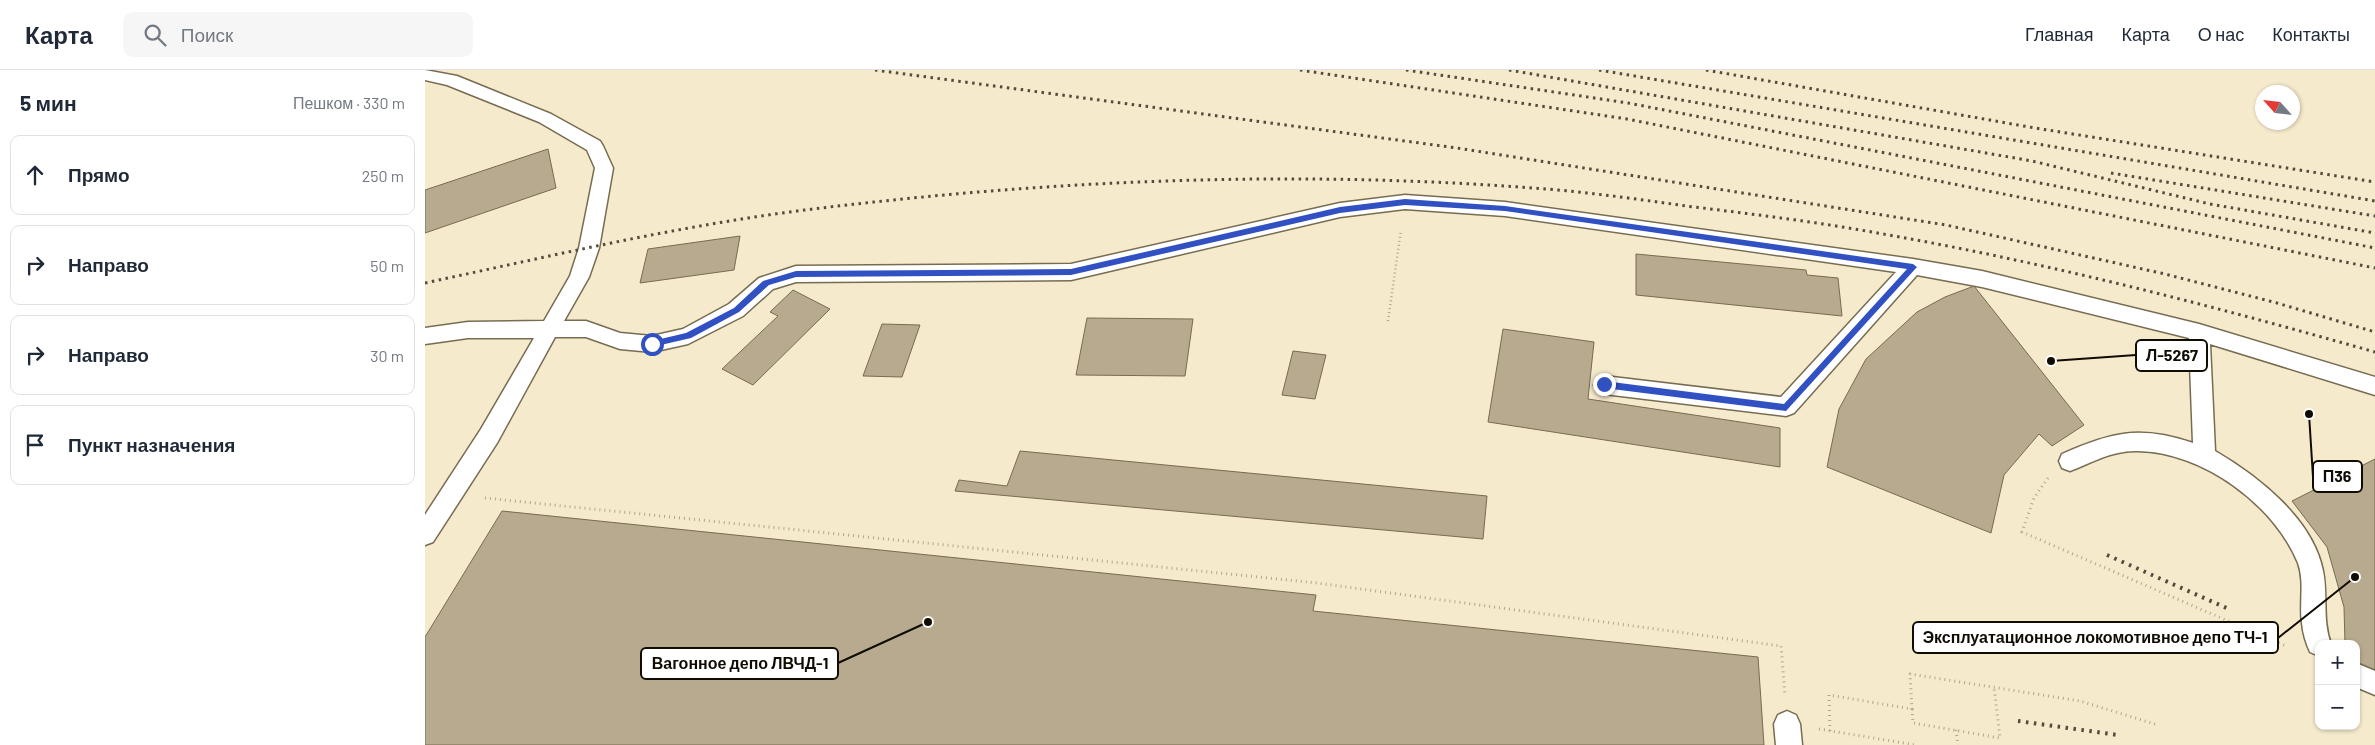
<!DOCTYPE html>
<html lang="ru">
<meta charset="utf-8">
<style>
:root{--surface:#fff;--page:#f6f6f7;--text:#1f2937;--muted:#747a83;--line:#e0e1e3}
body{margin:0;font-family:Barlow,sans-serif;background:var(--page);color:var(--text)}
.controls{position:absolute;right:15px;bottom:15px;display:grid;overflow:hidden;border-radius:10px;box-shadow:0 1px 4px #0004}
.controls button{width:45px;height:45px;display:grid;place-items:center;padding:0;border:0;border-bottom:1px solid var(--line);background:var(--surface);color:var(--text);font:25px sans-serif}
.compass{position:absolute;left:1830px;top:15px;width:45px;height:45px;border-radius:50%;background:var(--surface);box-shadow:0 1px 4px #0004;rotate:297deg}
.stop{position:absolute;width:15px;height:15px;margin:-11px;border:4px solid #3151c2;border-radius:50%;background:#fff}
.stop.end{background:#3151c2;border-color:#fff;box-shadow:0 1px 5px #0008}
.list{margin:0;padding:0;list-style:none}
h2{display:flex;justify-content:space-between;align-items:center;height:65px;margin:0;padding:0 20px;font-size:21px}
h2 small{font-size:16px;font-weight:400;color:var(--muted)}
.list li{display:grid;grid-template-columns:32px 1fr auto;gap:15px;align-items:center;box-sizing:border-box;height:80px;margin:0 10px 10px;padding:0 10px;border:1px solid var(--line);border-radius:10px}
.list b{display:block;font-size:19px;white-space:nowrap}
.list em{font-size:16px;font-style:normal;color:var(--muted)}
.icon{flex:none;width:28px;height:28px;fill:none;stroke:currentColor;stroke-width:2;stroke-linecap:round;stroke-linejoin:round}
.map{position:relative;flex:none;width:1950px;height:675px;overflow:hidden}
header{display:flex;align-items:center;gap:30px;box-sizing:border-box;height:70px;padding:0 25px;background:var(--surface);border-bottom:1px solid var(--line)}
header strong{font-size:24px}
nav{display:flex;gap:28px;margin-inline-start:auto;font-size:18px}
.search{width:350px;height:45px;background:var(--page);display:flex;align-items:center;gap:12px;box-sizing:border-box;padding:0 18px;border-radius:10px;color:var(--muted);font-size:19px}
main{display:flex}
aside{flex:1;background:var(--surface)}
.map>svg:first-child{display:block}
.building{fill:#b7aa8e;stroke:#776b51}
.lines{fill:none;stroke-linecap:round;stroke-linejoin:round}
.service-casing{stroke:#776c51;stroke-width:3}
.path-far1{stroke:#b0a68f;stroke-width:2.5;stroke-dasharray:1 3;stroke-linecap:butt}
.path{stroke:#b0a68f;stroke-width:3;stroke-dasharray:1 4;stroke-linecap:butt}
.service{fill:#fff;fill-rule:evenodd}
.rail-far1{stroke:#524c3d;stroke-width:3;stroke-dasharray:2.5 4.5;stroke-linecap:butt}
.rail{stroke:#524c3d;stroke-width:4;stroke-dasharray:2.5 5.5;stroke-linecap:butt}
.route{fill:#3151c2}
.leader{fill:none;stroke:#100c04;stroke-width:2}
.callout-dot{fill:#100c04;stroke:#fff;stroke-width:2}
.callout{fill:#fff;stroke:#100c04;stroke-width:2}
.callout-label{font-size:16px;text-anchor:middle;font-weight:bold;fill:#100c04}
</style>
<header>
<strong>Карта</strong>
<div class="search"><svg class="icon" aria-label="search" viewBox="0 0 24 24"><circle cx="10" cy="10" r="6"/><path d="M15 15l6 6"/></svg>Поиск</div>
<nav><a>Главная</a><a>Карта</a><a>О нас</a><a>Контакты</a></nav>
</header>
<main>
<aside>
<h2>5 мин<small>Пешком · 330 m</small></h2>
<ul class="list">
<li><svg class="icon" aria-label="ahead" viewBox="0 0 24 24"><path d="M12 20V5M6 11l6-6 6 6"/></svg><div><b>Прямо</b></div><em>250 m</em></li>
<li><svg class="icon" aria-label="right" viewBox="0 0 24 24"><path d="M7 20v-9h11M14 6l5 5-5 5"/></svg><div><b>Направо</b></div><em>50 m</em></li>
<li><svg class="icon" aria-label="right" viewBox="0 0 24 24"><path d="M7 20v-9h11M14 6l5 5-5 5"/></svg><div><b>Направо</b></div><em>30 m</em></li>
<li><svg class="icon" aria-label="arrive" viewBox="0 0 24 24"><path d="M6 21V4h12l-3 4 3 4H6"/></svg><div><b>Пункт назначения</b></div></li>
</ul>
</aside>
<div class="map">
<svg width="1950" height="675" viewBox="0 0 1950 675">
<rect width="100%" height="100%" fill="#f6eacc"/>
<g class="building">
<polygon points="123,79 131,118 0,163 0,120"/>
<polygon points="315,166 309,200 215,213 223,179"/>
<polygon points="1211,184 1381,200 1382,205 1413,208 1417,246 1211,225"/>
<polygon points="1549,216 1659,355 1627,376 1614,364 1579,405 1566,463 1402,397 1414,339 1441,289 1492,242 1520,227"/>
<polygon points="368,220 405,239 328,315 297,299 353,246 345,242"/>
<polygon points="662,248 768,249 760,306 651,305"/>
<polygon points="457,254 495,255 477,307 438,306"/>
<polygon points="1078,259 1169,272 1163,329 1355,358 1355,397 1063,352"/>
<polygon points="868,281 901,285 890,329 857,325"/>
<polygon points="595,381 1062,426 1058,469 530,421 534,410 582,416"/>
<polygon points="1950,389 1950,603 1931,596 1931,574 1920,574 1919,537 1902,477 1867,431"/>
<polygon points="77,441 891,525 888,541 1333,587 1339,675 0,675 0,567"/>
</g>
<g class="lines">
<g class="service-casing">
<g id="service">
<path d="M0,0L32,6L126,44L175,71L178,76L188,98L174,178L164,207L139,251H161L195,263L227,266L258,259L304,234L334,208L371,196L646,194L915,133L980,125L1080,132L1488,189L1557,201L1774,254L1950,307V325L1785,274L1790,381C1833,406 1888,449 1898,501C1903,526 1897,550 1906,574H1894V586L1885,582C1881,573 1878,564 1877,553C1874,534 1880,512 1873,493C1849,434 1777,382 1713,381C1688,380 1668,392 1645,401L1637,398L1634,391L1637,384C1687,362 1715,355 1768,373L1764,268L1557,217L1492,205L1369,343L1361,346L1179,324L1172,321L1169,315L1172,309L1179,306L1356,327L1471,202L1080,146L980,139L915,147L646,210L371,212L348,219L318,246L263,274L227,282L195,279L161,267H130L72,373L8,472L0,475V445L56,359L109,268H43L0,274V258L43,252L119,251L145,206L154,178L170,98L162,80L114,52L22,15L0,10Z"/>
<polygon points="1931,593 1950,601 1950,625 1931,617"/>
<polygon points="1362,641 1371,645 1375,654 1377,675 1351,675 1349,654 1353,645"/>
</g>
</g>
<polyline class="path-far1" points="963,251 976,160"/>
<g class="path">
<polyline points="1623,408 1609,428 1597,462 1861,576"/>
<polyline points="60,428 892,513 1356,576 1360,625"/>
<polyline points="1487,639 1488,653 1575,668 1569,617"/>
<polyline points="1394,659 1491,675"/>
<polyline points="1531,660 1533,675"/>
<polyline points="1405,661 1404,625 1487,639 1485,604 1655,631 1733,655"/>
</g>
<use href="#service" class="service"/>
<g class="rail-far1">
<polyline points="450,0 1032,78 1521,155 1740,204 1852,233 1950,262"/>
<polyline points="875,0 1202,49 1950,198"/>
<polyline points="981,0 1203,33 1950,178"/>
<polyline points="1084,0 1607,91 1785,134 1950,163"/>
<polyline points="1174,0 1950,131"/>
<polyline points="1281,0 1610,58 1950,112"/>
<polyline points="1686,103 1950,146"/>
<path d="M0,213C126,186 252,156 380,140C629,109 883,99 1133,120C1176,124 1219,130 1261,136C1327,144 1393,152 1458,164C1624,193 1788,236 1950,282"/>
</g>
<g class="rail">
<polyline points="1682,485 1806,540"/>
<polyline points="1593,651 1693,665"/>
</g>
</g>
<polygon class="route" points="980,129 1080,136 1488,194 1492,197 1361,341 1179,318 1175,314 1179,311 1359,334 1482,199 1080,141 980,135 915,143 646,205 371,207 344,215 314,242 266,268 227,277 223,274 227,271 261,263 309,238 338,211 371,201 646,199 915,137"/>
<path class="leader" d="M1626 291L1711 285M1884 344L1888 407M1930 507L1853 568M503 552L413 593"/>
<g class="callout-dot">
<circle cx="1626" cy="291" r="5"/>
<circle cx="1884" cy="344" r="5"/>
<circle cx="1930" cy="507" r="5"/>
<circle cx="503" cy="552" r="5"/>
</g>
<g class="callout">
<rect x="1711" y="270" width="71" height="31" rx="5"/>
<rect x="1888" y="391" width="49" height="31" rx="5"/>
<rect x="1488" y="552" width="365" height="31" rx="5"/>
<rect x="216" y="578" width="197" height="31" rx="5"/>
</g>
<g class="callout-label">
<text x="1747" y="291">Л-5267</text>
<text x="1912" y="412">П36</text>
<text x="1670" y="573">Эксплуатационное локомотивное депо ТЧ-1</text>
<text x="315" y="599">Вагонное депо ЛВЧД-1</text>
</g>
</svg>
<div class="controls">
<button>+</button>
<button>−</button>
</div>
<svg class="compass" viewBox="-18 -18 36 36"><path d="M0-13l5 13h-10z" fill="#e53935"/><path d="M0 13l5-13h-10z" fill="#747a83"/></svg>
<div class="stop" style="left:227px;top:274px"></div>
<div class="stop end" style="left:1179px;top:314px"></div>
</div>
</main>
